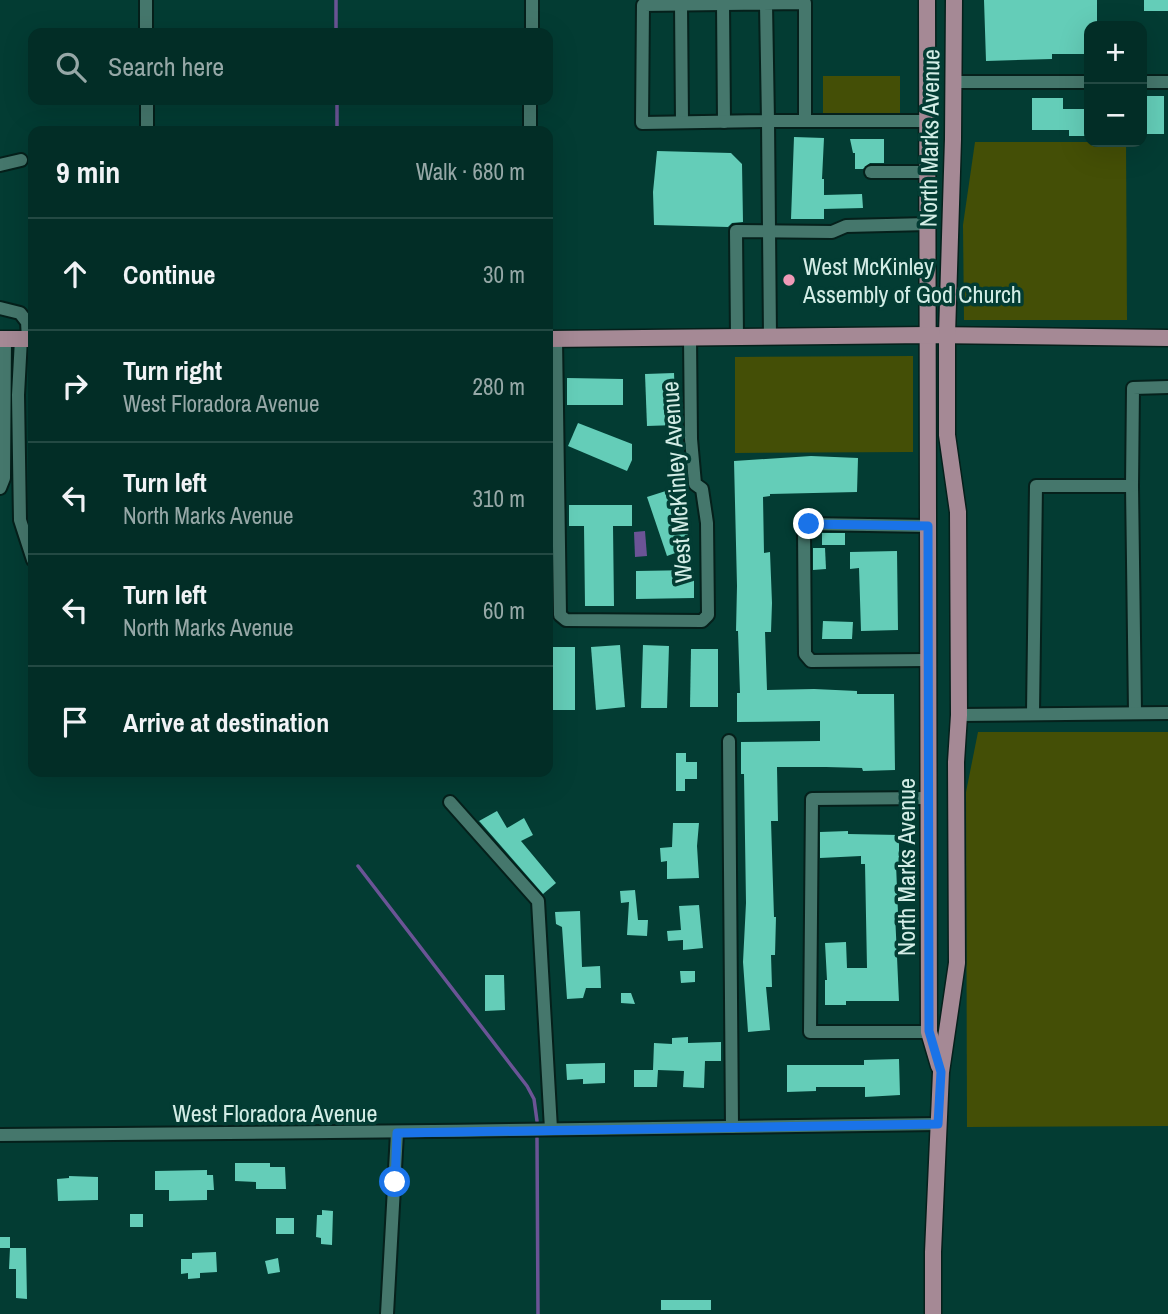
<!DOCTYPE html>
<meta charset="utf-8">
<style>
:root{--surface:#022d26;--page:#0c352e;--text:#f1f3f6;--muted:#96a8a7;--line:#234943}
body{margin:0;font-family:"Archivo Narrow",sans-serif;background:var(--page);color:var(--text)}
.controls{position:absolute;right:21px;top:21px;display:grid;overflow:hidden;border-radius:14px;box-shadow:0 7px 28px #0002}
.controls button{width:63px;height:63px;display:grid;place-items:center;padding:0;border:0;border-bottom:2px solid var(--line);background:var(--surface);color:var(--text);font:35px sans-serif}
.stop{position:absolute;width:21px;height:21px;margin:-16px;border:5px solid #1a73e8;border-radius:50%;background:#fff}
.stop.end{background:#1a73e8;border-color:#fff;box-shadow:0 2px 7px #0008}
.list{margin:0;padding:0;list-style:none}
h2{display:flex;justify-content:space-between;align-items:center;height:91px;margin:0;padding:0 28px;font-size:30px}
h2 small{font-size:23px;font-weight:400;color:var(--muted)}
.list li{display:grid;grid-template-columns:46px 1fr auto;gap:21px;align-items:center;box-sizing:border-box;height:112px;padding:0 28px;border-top:2px solid var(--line)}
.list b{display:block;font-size:26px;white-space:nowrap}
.list p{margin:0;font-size:23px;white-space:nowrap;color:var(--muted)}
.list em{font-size:23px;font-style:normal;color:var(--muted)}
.icon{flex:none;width:38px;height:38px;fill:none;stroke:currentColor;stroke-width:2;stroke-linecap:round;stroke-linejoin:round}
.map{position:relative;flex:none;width:1168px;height:1314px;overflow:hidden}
.search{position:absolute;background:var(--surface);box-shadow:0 7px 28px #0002;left:28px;top:28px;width:525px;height:77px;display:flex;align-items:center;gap:18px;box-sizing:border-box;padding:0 24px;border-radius:14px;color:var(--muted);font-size:26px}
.panel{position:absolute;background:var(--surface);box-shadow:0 7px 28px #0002;left:28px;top:126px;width:525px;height:651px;border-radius:14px}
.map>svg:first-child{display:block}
.green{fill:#444f06}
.water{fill:#6b5496}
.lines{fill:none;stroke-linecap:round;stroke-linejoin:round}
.stream{stroke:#6b5496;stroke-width:3.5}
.building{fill:#64cdb8}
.minor-casing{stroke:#05201b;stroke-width:16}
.major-casing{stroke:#05201b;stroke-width:19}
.minor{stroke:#45776c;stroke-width:12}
.major{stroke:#a58995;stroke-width:16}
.route{stroke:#1a73e8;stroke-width:9}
.poi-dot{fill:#f09ab7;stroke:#033c33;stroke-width:2.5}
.labels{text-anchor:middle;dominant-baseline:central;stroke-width:7;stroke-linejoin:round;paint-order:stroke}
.street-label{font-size:24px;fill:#d3ede6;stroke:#033c33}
.poi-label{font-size:24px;fill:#d3ede6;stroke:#033c33;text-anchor:start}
</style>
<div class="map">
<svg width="1168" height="1314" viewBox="0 0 1168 1314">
<rect width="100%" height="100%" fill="#033c33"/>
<g class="green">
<rect x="823" y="76" width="77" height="52"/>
<polygon points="975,142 1126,142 1127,320 964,320 963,225"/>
<polygon points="913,356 913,452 735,453 735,357"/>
<polygon points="978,732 1168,732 1168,1126 967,1127 966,792"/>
</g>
<polygon class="water" points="645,531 647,556 635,557 634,532"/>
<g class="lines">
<g class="stream">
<polyline points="336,0 336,33"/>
<polyline points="337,100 337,131"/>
<polyline points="358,866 527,1086 534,1099 537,1121"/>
<polyline points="537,1138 538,1314"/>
</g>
</g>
<g class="building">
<polygon points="984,0 1097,0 1097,26 1089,26 1089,54 1052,54 1052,59 986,61"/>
<rect x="1144" y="0" width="24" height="11"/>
<rect x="1142" y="96" width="22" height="38"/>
<polygon points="1032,98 1063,98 1063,109 1089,109 1089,136 1069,136 1069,130 1032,130"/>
<polygon points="794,137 824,138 822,179 824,179 824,195 862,194 863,208 824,209 824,219 791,219"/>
<polygon points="850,139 884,139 884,163 870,163 863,169 855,169 855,153 853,153"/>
<polygon points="657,151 731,153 742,164 743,222 732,223 728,227 654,225 653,192"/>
<polygon points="674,373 676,425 647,426 645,374"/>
<polygon points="567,378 623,379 623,405 567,405"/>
<polygon points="578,423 632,444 632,460 627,471 568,446"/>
<polygon points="811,456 858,458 857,492 770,494 770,496 763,497 764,553 770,552 772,603 771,632 765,632 767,690 814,689 857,691 857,694 894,694 895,770 863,771 862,768 826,767 777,767 778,821 771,821 774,917 776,917 775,955 771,955 772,987 766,987 770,1030 748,1032 743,962 746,903 744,774 741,774 741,742 820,741 820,721 737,722 737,693 740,693 738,631 736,631 737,586 734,461"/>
<polygon points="672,489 692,547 667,556 647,497"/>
<polygon points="569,505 632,505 632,526 613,526 614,606 585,606 584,526 569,526"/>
<rect x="822" y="533" width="23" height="12"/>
<polygon points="813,548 825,548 826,569 813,570"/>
<polygon points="897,551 898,630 861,631 859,568 850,569 850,552"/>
<polygon points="694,570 694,598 636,599 636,571"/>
<polygon points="823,621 853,622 852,639 822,639"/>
<polygon points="620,645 625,707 596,710 591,647"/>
<polygon points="643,645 669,646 667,708 641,708"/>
<rect x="548" y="647" width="27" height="63"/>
<polygon points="691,649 718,649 718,707 690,707"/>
<polygon points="676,753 686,753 686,762 697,762 697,779 685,779 685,791 676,791"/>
<polygon points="497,811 507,828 524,818 533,835 521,841 556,883 543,894 480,822 479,821"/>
<polygon points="673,823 699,823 697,846 699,878 667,879 667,861 661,862 660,848 672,847"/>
<polygon points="848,831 848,834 899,835 899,864 896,864 898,913 895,913 899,1001 846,1001 846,1005 825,1005 825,980 827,980 825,943 846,942 847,968 867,968 865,864 861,864 861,856 820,858 820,832"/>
<polygon points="635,890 638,920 648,920 647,936 627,935 629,902 621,903 620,891"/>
<polygon points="699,905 703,948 683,950 683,940 668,941 667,931 681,930 679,906"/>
<polygon points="580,911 582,967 600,966 601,988 586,988 583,998 567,999 562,927 556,924 555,912"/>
<polygon points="680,971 695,971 695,982 681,983"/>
<polygon points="485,975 504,975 505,1010 485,1011"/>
<polygon points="621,993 631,993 635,1004 621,1003"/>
<polygon points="688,1037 688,1043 721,1042 721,1061 705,1061 704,1088 683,1087 684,1071 658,1070 657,1087 634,1087 634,1070 653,1070 654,1043 672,1044 672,1038"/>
<polygon points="899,1059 900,1095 865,1097 865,1087 816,1087 816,1091 787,1092 787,1065 864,1065 864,1060"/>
<polygon points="605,1063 605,1083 583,1084 583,1079 567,1080 566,1064"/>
<polygon points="235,1163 270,1163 270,1167 285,1167 286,1189 256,1189 256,1182 235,1181"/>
<polygon points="207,1170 207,1175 213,1175 214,1190 207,1190 207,1200 169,1201 169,1190 155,1190 155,1171"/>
<polygon points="69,1176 98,1177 98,1200 58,1201 57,1179 69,1178"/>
<polygon points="322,1210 333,1211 332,1245 321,1244 321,1238 316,1237 317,1215 322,1215"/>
<rect x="130" y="1214" width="13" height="13"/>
<rect x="276" y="1218" width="18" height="16"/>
<rect x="0" y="1237" width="10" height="11"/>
<polygon points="10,1248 26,1248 27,1299 16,1298 16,1269 9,1269"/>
<polygon points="216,1252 217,1272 200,1273 200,1278 188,1279 188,1273 181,1274 181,1259 192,1259 192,1253"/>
<polygon points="278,1258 280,1272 268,1274 265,1261"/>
<rect x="661" y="1300" width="50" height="10"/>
</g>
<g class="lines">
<g class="minor-casing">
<g id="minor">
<polyline points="146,0 146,33"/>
<polyline points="681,4 682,122"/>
<polyline points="723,4 724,122"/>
<polyline points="766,4 768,121 642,123 643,5 805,3 805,120"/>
<polyline points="532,33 532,0"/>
<polyline points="954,82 1089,82"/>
<polyline points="1142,82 1168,82"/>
<polyline points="147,100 147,131"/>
<polyline points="530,131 530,100"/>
<polyline points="0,165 21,160"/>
<polyline points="871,172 928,172"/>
<polyline points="0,308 20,313 27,322 28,339"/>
<polyline points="737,337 736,231 832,232 846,226 928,224"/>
<polyline points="770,337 768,121 927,121"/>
<polyline points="21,339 18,395 20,520 33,560"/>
<polyline points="556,339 560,615 566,620 702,621 708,615 707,523 702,489 695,484 691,439 690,337"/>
<polyline points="0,488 4,478 5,339"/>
<polyline points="928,660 811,661 805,654 804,529 809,524 928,526"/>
<polyline points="1135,712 1132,486 1133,388 1168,387"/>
<polyline points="1033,713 1036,486 1132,486"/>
<polyline points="959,715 1168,713"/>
<polyline points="729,741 732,1127"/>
<polyline points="928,798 812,799 810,1032 929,1032"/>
<polyline points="450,802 538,901 551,1129"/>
<path d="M0,1135C313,1134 625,1128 938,1124"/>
<polyline points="387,1314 397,1133"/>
</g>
</g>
<g class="major-casing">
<g id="major">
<polyline points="927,0 929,1032 939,1066"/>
<polyline points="0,339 33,339"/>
<polyline points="548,339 929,335 1168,338"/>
<polyline points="933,1314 933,1252 941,1072 957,963 956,762 959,715 958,512 947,435 947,335 953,139 954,0"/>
</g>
</g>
<use href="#minor" class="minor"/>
<use href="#major" class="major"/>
</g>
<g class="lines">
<polyline class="route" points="395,1182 397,1133 938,1124 941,1072 929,1031 928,526 809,524"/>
</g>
<circle class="poi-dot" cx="789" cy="280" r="7"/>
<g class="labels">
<g class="street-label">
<text transform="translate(929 138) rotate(-89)">North Marks Avenue</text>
<text transform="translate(676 482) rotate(-94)">West McKinley Avenue</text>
<text transform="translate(906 867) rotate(-90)">North Marks Avenue</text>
<text x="275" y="1113">West Floradora Avenue</text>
</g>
<g class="poi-label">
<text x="803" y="266">West McKinley<tspan x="803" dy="28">Assembly of God Church</tspan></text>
</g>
</g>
</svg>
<div class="controls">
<button>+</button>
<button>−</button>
</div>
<div class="stop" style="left:395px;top:1182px"></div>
<div class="stop end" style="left:809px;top:524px"></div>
<div class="search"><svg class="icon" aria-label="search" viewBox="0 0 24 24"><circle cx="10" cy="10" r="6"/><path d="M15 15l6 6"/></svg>Search here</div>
<section class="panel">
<h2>9 min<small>Walk · 680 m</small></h2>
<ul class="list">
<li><svg class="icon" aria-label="ahead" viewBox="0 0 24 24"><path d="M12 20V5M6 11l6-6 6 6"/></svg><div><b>Continue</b></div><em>30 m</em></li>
<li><svg class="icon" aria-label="right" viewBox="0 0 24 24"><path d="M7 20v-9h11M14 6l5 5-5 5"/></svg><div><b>Turn right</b><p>West Floradora Avenue</p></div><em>280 m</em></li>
<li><svg class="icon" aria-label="left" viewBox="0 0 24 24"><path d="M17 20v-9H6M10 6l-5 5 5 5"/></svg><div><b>Turn left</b><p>North Marks Avenue</p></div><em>310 m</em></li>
<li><svg class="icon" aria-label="left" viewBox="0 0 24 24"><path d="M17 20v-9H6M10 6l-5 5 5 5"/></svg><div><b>Turn left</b><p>North Marks Avenue</p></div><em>60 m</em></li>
<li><svg class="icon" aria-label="arrive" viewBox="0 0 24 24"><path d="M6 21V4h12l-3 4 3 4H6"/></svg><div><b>Arrive at destination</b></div></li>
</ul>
</section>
</div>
